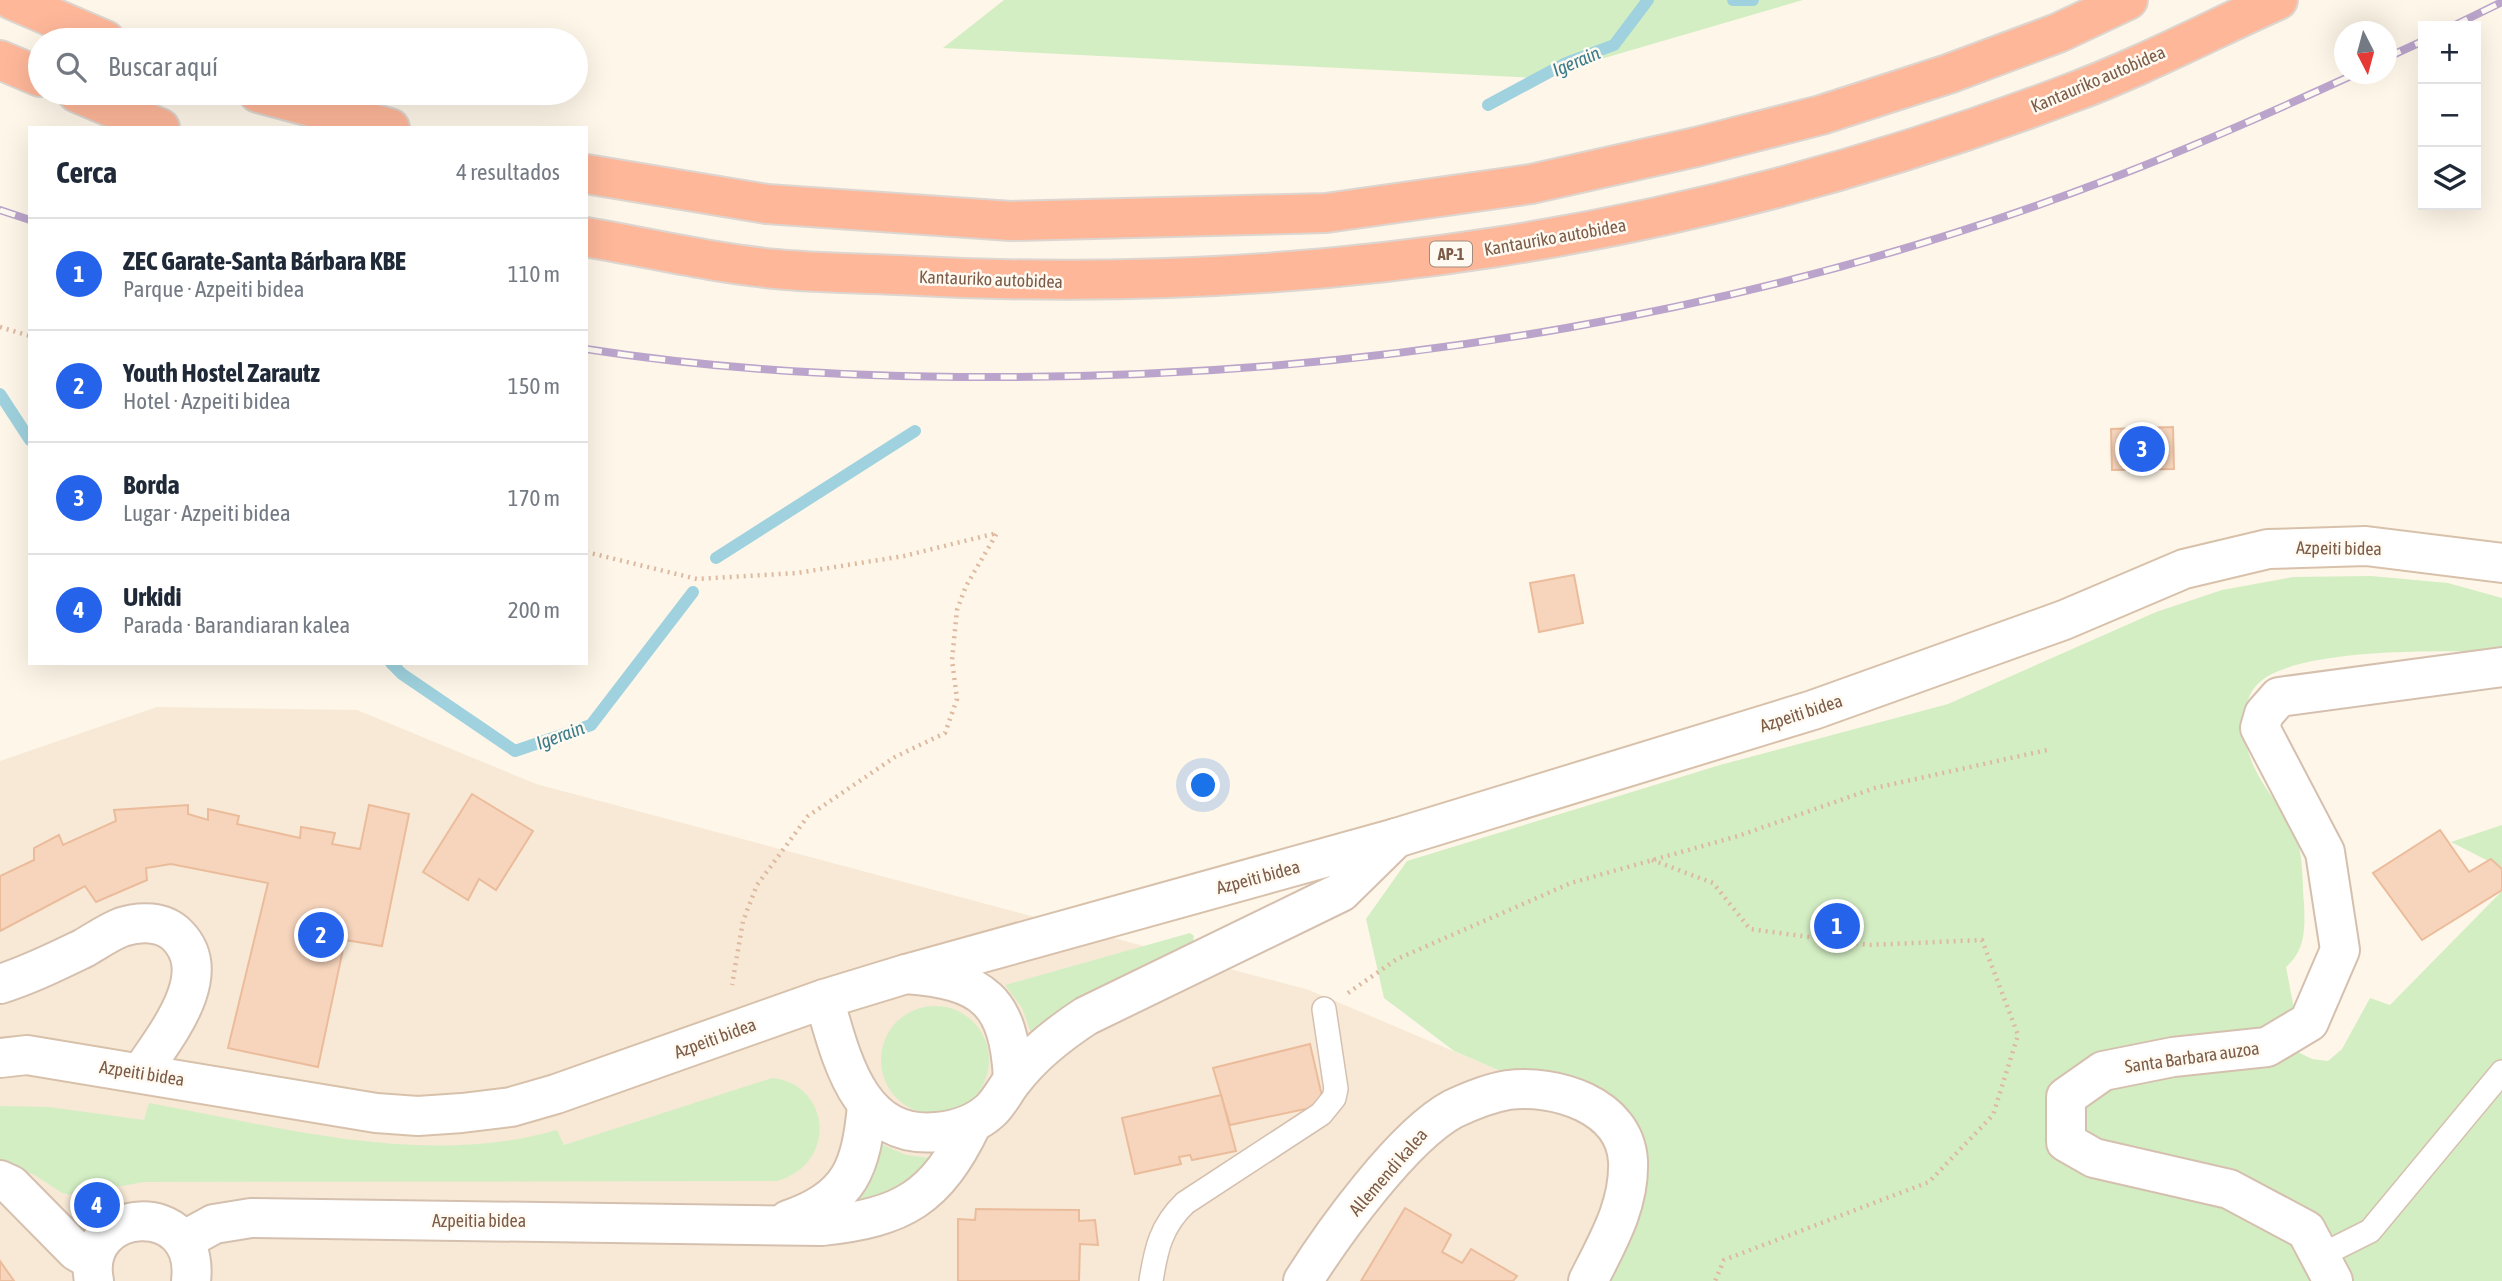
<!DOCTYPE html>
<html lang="es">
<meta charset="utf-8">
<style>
:root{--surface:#fff;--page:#f6f6f7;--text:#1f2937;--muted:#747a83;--line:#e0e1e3;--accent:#2563eb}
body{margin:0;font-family:"Asap Condensed",sans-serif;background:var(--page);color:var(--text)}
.controls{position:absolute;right:21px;top:21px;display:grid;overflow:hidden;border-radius:0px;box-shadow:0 7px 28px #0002}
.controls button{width:63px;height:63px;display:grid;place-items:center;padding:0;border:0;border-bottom:2px solid var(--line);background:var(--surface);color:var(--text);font:35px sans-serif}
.compass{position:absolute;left:2334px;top:21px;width:63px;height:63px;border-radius:50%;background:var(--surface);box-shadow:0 7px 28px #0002;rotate:174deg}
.you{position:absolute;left:1204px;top:786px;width:24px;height:24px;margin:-18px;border:5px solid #fff;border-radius:50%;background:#1a73e8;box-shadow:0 0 0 10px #1a73e833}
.badge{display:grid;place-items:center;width:46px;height:46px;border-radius:50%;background:var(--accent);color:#fff;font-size:23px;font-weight:700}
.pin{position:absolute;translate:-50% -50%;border:4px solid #fff;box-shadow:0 2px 7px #0006}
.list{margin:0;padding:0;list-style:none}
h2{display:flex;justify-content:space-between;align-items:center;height:91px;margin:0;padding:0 28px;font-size:30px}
h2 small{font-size:23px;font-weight:400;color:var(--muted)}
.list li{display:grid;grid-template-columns:46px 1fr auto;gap:21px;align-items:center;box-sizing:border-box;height:112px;padding:0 28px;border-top:2px solid var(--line)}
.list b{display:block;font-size:26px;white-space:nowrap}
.list p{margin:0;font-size:23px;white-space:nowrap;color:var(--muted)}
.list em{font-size:23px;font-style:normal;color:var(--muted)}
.icon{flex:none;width:38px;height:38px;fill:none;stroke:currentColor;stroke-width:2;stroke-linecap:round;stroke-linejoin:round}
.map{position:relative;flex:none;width:2502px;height:1281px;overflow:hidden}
.search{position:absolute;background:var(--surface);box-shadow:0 7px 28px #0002;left:28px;top:28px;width:560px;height:77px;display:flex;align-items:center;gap:18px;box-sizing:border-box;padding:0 24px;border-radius:38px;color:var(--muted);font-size:26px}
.panel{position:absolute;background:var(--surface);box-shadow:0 7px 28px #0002;left:28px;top:126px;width:560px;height:539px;border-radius:0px}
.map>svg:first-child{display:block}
.residential{fill:#f7e9d6}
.green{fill:#d4eec4}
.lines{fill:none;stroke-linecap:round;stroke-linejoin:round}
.stream{stroke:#9fd2de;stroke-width:12}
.building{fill:#f7d5bd;stroke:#ebbc9b;stroke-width:2}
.lane-casing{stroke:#d5c0af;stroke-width:26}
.street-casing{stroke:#d5c0af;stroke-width:42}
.secondary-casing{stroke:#d8c1ab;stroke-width:42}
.highway-casing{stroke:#ddd5cf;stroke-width:42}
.path{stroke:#ddb99f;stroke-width:4.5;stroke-dasharray:2 5;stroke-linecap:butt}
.lane{stroke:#fff;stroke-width:23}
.street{stroke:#fff;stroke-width:38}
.secondary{stroke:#fff;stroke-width:38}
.highway{stroke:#feb799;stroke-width:38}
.rail-casing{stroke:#baa4cb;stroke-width:8}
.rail{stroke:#fffaf1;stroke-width:5;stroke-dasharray:16;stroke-linecap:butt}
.labels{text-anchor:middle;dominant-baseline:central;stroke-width:5;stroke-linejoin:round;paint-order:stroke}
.shield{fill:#fffaf1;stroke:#a38b7b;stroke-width:2}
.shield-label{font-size:16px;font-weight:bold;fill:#7c5c48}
.street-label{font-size:18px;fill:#7c5c48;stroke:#fffaf1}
.water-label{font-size:19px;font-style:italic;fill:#3c7b8a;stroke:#fffaf1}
</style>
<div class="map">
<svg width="2502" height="1281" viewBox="0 0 2502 1281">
<rect width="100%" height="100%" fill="#fef6e8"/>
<polygon class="residential" points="157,707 357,710 536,784 1309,990 1498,1070 1543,1073 1621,1105 1601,1281 0,1281 0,761"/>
<g class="green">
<polygon points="1004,0 1803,0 1536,78 943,48"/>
<path d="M2371,576L2448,583L2502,598V652C2445,651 2304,647 2261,681C2241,697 2242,729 2248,751C2256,780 2279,803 2293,830C2304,852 2302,879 2304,903C2305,927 2306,950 2286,967L2294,1009L2292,1049L2312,1059L2328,1061L2342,1049L2370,998L2390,1005L2502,891V1281H1601L1641,1184L1543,1073L1498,1070L1454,1051L1384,998L1366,919L1407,861L1720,765L1948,704L2156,612L2222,590L2293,577Z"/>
<polygon points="2502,825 2502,868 2451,842"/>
<polygon points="1190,933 1194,936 1193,941 1083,997 1032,1035 1022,1008 1005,985"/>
<circle cx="935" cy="1060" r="54"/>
<path d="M772,1078C831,1084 838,1164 777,1181L144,1182L72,1195L62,1193L33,1174L0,1165V1106L49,1107L144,1120L149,1103C281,1127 423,1168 557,1130L564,1145Z"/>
<polygon points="881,1144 906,1155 937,1159 894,1194 858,1201 874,1175"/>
</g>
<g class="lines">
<g class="stream">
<polyline points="1733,0 1753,0"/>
<polyline points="1488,105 1566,63 1614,45 1648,0"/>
<polyline points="0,394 30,440"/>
<polyline points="716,558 915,431"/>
<polyline points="391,663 402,674 515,751 591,725 693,592"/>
</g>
</g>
<g class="building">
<polygon points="2173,427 2174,469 2112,470 2111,429"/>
<polygon points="1574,575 1583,623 1539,632 1530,583"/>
<polygon points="472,794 533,831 496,890 479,879 468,900 423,872"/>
<polygon points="188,805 188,814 208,820 208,809 239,816 237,824 300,838 301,827 335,833 332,844 360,849 369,805 409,814 382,946 345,940 318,1067 228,1048 268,883 171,864 146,868 147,880 96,902 85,886 0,931 0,876 34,860 34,848 59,835 63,845 116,821 114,810"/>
<polygon points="2440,830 2469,872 2491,859 2502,869 2502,890 2422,940 2373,873"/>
<polygon points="1310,1044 1324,1105 1230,1125 1213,1068"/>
<polygon points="1221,1095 1236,1151 1192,1160 1190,1155 1179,1157 1181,1164 1135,1174 1122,1118"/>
<polygon points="1405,1208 1451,1235 1442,1252 1462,1263 1471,1249 1517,1276 1513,1281 1361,1281"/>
<polygon points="976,1209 1079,1210 1079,1221 1095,1220 1098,1245 1080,1244 1079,1281 958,1281 958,1219 975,1220"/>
<polygon points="0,1261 14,1281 0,1281"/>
</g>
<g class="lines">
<g class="lane-casing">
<g id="lane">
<polyline points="2320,1256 2370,1231 2502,1072"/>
<path d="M1151,1281C1156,1249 1161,1226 1185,1203L1321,1114L1334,1098L1336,1089L1324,1009"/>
</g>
</g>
<g class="street-casing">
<g id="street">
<path d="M906,974C983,980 1009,1000 1013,1079"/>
<path d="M0,984C29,975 57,961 84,948C96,941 109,932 122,927C140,921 163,921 177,935C217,975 165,1036 141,1073"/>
<path d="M824,999C841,1056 858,1140 937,1132C958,1130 976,1124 991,1110C1000,1101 1005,1090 1013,1080C1032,1055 1060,1033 1086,1016L1341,892L1396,838"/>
<polyline points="0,1180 11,1185 76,1251 93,1261"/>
<path d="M788,1220C851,1199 861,1167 867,1106"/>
<path d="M183,1241L214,1224L251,1218L822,1226C904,1217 936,1198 972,1124"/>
<path d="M94,1281C79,1206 201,1197 191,1281"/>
<path d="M1303,1281C1334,1232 1403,1136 1453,1109C1470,1101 1490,1093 1508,1090C1555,1084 1625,1105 1628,1161C1630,1205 1607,1243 1588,1281"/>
<polyline points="2333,1281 2306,1230 2229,1189 2094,1158 2066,1142 2066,1097 2103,1071 2173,1057 2267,1047 2309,1022 2340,950 2325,852 2260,728 2264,714 2279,697 2502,667"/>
</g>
</g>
<g class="secondary-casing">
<polyline id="secondary" points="0,1058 27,1055 376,1113 418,1116 462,1113 511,1107 556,1094 824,999 906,974 1396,838 1813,710 2064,620 2184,569 2268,549 2366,546 2502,563"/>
</g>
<g class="highway-casing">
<g id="highway">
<polyline points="12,0 105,40"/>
<polyline points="0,60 40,77"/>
<polyline points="77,93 160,128"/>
<polyline points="258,93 390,128"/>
<polyline points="586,174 767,204 1011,221 1326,213 1531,184 1696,147 1821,115 1948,74 2058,33 2128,0"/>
<path d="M586,237C649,248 713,263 776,269C816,273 857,273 898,275C1307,298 1688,239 2071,93C2141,67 2209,31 2278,0"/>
</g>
</g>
<g class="path">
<polyline points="0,327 30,336"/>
<polyline points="586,552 697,579 797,573 904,556 997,533 966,586 957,610 952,660 957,699 945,733 895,757 808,816 757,885 743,921 732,985"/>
<polyline points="1652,860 1713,883 1750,929 1868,945 1982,940 2018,1035 1993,1115 1929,1182 1724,1260 1715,1281"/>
<polyline points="1348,993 1397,959 1571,883 1738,836 1875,788 2047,750"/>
</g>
<use href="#lane" class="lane"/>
<use href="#street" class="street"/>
<use href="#secondary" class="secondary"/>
<use href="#highway" class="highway"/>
<g class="rail-casing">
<g id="rail">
<polyline points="2453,26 2502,2"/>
<polyline points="2386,58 2423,41"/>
<polyline points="0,210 30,220"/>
<path d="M586,349C726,371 872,378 1014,377C1384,375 1757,313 2104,181C2189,149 2272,112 2355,74"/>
</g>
</g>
<use href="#rail" class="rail"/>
</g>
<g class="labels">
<rect class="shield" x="1430" y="241.5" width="42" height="25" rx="5"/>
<g class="shield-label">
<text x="1451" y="254">AP-1</text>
</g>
<g class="street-label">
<text transform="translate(2098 79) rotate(-23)">Kantauriko autobidea</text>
<text transform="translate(1555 237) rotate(-10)">Kantauriko autobidea</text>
<text transform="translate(991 279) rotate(2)">Kantauriko autobidea</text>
<text transform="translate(2339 548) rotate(1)">Azpeiti bidea</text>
<text transform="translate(1801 713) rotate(-18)">Azpeiti bidea</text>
<text transform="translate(1258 877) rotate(-15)">Azpeiti bidea</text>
<text transform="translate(715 1038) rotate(-20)">Azpeiti bidea</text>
<text transform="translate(2192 1057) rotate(-8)">Santa Barbara auzoa</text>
<text transform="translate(142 1073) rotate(9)">Azpeiti bidea</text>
<text transform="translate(1388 1172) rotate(-49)">Allemendi kalea</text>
<text x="479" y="1220">Azpeitia bidea</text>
</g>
<g class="water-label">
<text transform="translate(1576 61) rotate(-23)">Igerain</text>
<text transform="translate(560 735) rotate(-20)">Igerain</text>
</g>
</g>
</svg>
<div class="controls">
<button>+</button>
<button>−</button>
<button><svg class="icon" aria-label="layers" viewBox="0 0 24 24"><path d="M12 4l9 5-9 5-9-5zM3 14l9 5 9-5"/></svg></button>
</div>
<svg class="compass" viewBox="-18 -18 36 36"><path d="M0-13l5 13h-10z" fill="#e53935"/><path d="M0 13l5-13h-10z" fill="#747a83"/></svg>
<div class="you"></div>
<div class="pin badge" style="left:1837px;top:926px">1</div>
<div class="pin badge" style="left:321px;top:935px">2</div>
<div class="pin badge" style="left:2142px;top:449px">3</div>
<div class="pin badge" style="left:97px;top:1205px">4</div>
<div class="search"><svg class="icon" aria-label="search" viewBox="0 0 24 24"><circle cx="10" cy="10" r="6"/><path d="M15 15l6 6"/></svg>Buscar aquí</div>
<section class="panel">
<h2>Cerca<small>4 resultados</small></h2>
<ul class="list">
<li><span class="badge">1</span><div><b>ZEC Garate-Santa Bárbara KBE</b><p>Parque · Azpeiti bidea</p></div><em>110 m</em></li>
<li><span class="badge">2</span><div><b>Youth Hostel Zarautz</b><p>Hotel · Azpeiti bidea</p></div><em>150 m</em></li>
<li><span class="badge">3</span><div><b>Borda</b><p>Lugar · Azpeiti bidea</p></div><em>170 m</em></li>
<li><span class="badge">4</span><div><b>Urkidi</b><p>Parada · Barandiaran kalea</p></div><em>200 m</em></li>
</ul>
</section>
</div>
